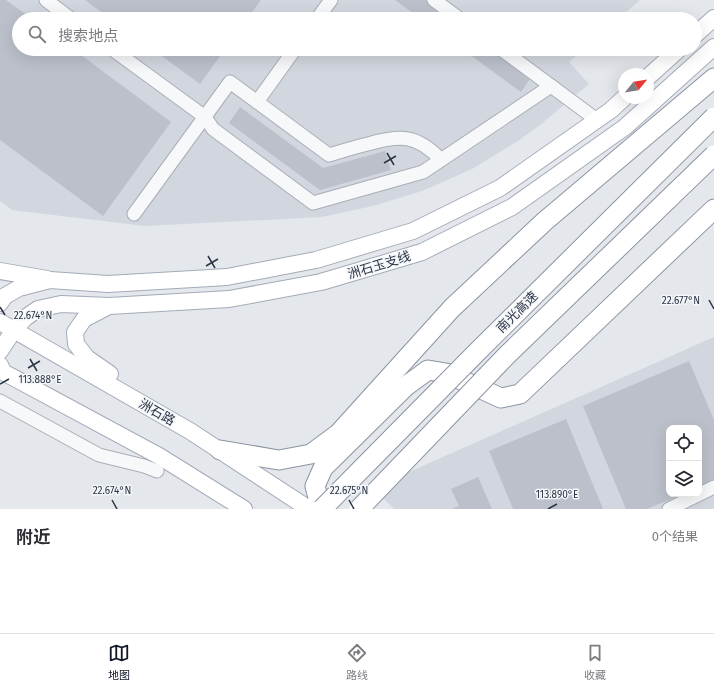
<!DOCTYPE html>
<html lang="zh">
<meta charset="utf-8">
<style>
:root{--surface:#fff;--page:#f7f7f7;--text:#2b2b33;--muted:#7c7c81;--line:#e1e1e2;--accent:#111827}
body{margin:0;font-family:"Fira Sans","Noto Sans SC",sans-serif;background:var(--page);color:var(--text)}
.controls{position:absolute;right:12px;bottom:12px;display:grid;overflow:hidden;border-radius:8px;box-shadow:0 4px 16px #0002}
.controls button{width:36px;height:36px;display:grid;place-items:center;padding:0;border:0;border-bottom:1px solid var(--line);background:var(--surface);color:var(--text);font:20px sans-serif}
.compass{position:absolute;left:618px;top:68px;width:36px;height:36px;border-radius:50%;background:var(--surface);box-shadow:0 4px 16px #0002;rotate:60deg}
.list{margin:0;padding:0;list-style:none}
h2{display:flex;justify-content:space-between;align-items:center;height:52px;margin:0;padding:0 16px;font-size:17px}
h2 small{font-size:13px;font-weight:400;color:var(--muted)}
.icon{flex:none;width:22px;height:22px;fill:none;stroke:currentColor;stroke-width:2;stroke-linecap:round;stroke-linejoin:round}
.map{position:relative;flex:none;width:714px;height:509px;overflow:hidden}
.search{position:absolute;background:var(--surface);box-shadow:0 4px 16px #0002;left:12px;right:12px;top:12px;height:44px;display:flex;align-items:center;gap:10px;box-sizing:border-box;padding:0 14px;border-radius:22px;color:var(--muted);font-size:15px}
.sheet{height:124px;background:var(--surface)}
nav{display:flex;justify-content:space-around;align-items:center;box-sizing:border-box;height:56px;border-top:1px solid var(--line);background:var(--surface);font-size:11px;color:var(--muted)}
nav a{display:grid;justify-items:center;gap:2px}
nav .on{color:var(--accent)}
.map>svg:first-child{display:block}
.built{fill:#d2d6de;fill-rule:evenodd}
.building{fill:#bbc0ca}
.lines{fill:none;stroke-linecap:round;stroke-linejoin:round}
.minor-casing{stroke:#a9aeb7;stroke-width:15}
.major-casing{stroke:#a3abb8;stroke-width:18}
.highway-casing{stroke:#8b94a3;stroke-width:21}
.minor{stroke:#f7f8fa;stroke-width:13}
.major{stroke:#fff;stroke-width:16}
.highway{stroke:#fff;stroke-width:19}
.highway-bridge-casing{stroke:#8b94a3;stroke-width:21;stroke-linecap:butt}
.highway-bridge{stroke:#fff;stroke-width:19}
.ticks{fill:none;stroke:#2b3445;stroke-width:1.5}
.labels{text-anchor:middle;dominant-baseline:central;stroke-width:3;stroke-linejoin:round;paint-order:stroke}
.street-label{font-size:13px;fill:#2b3445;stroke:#f4f6f9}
.ticks-label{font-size:10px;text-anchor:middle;fill:#2b3445;stroke:#f4f6f9;stroke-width:3;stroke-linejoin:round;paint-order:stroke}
</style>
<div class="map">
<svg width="714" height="509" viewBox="0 0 714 509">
<rect width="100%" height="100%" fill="#e4e7ec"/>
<g class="built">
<polygon points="0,0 640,0 618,19 19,19 19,49 584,49 569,62 589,84 540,125 518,141 472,169 422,191 373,206 322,217 145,226 12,210 0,201"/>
<path d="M714,337V509H394L373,488ZM669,428H699V494H669Z"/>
</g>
<g class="building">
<polygon points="0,0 6,0 32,19 19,19 19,49 73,49 171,122 103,216 0,140"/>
<polygon points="85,0 261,0 247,19 111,19"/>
<polygon points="395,0 426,0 452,19 421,19"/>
<polygon points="152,49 225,49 200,84"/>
<polygon points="462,49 493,49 531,77 521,92"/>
<polygon points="240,107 323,168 385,151 391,170 320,190 229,123"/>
<polygon points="689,361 714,420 714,481 699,487 699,428 669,428 669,494 683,494 647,509 626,509 583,406"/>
<polygon points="566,419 603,509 513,509 489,451"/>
<polygon points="478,477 492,509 452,509 459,506 451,489"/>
</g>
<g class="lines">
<g class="minor-casing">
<g id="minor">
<polyline points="46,0 71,19"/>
<polyline points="434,0 460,19"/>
<polyline points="317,19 331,0"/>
<polyline points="112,49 205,117 213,129 313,203 423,172 551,86"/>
<polyline points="501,49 597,120"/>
<polyline points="257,102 295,49"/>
<path d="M134,214L230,82L329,155C342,151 355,147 368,144C400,135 417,134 441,160"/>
<polyline points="0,401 99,455 144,466 157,471"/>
<polyline points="669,509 714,487"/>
</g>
</g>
<g class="major-casing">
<g id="major">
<polyline points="695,35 714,18"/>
<polyline points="648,77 679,49"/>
<polyline points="0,271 47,279"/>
<polyline points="0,303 5,296 19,288 50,280 108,284 227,277 316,260 413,231 500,188 611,110 624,98"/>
<polyline points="107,307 84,319 75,332 76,344 87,358 110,374"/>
<polyline points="0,322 190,431 309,509"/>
<polyline points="0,351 14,330 25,318 38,309 61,304 109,306 229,299 321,282 422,252 512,207 625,127 714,47"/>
<polyline points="0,365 3,372 159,456 244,509"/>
</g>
</g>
<g class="highway-casing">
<g id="highway">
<polyline points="220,450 279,460 311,454 338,434 452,308 545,221 714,78"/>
<polyline points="321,509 315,486 323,468 406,386 428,370 446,373 501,398 520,394 714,209"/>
</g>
</g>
<use href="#minor" class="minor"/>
<use href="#major" class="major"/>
<use href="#highway" class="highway"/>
<g class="highway-bridge-casing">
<g id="highway-bridge">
<polyline points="322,509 477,352 714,117"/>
<polyline points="359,509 506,356 714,155"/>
</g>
</g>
<use href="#highway-bridge" class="highway-bridge"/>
</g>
<path class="ticks" d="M387,153L394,165M384,163L396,156M208,256L215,268M206,266L218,259M709,300L714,309M0,307L5,315M30,359L37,371M28,368L40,361M0,384L9,379M112,500L117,509M349,500L354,509M548,509L557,504"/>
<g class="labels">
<g class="street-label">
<text transform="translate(379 265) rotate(-17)">洲石玉支线</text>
<text transform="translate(517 312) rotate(-45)">南光高速</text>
<text transform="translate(157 412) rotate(30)">洲石路</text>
</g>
</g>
<g class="ticks-label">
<text x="681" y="304">22.677°N</text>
<text x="33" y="319">22.674°N</text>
<text x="40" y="383">113.888°E</text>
<text x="112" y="494">22.674°N</text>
<text x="349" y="494">22.675°N</text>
<text x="557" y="498">113.890°E</text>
</g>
</svg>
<div class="controls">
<button><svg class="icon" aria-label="locate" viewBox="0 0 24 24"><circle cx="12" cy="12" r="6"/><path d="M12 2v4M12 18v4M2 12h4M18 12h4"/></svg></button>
<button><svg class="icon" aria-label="layers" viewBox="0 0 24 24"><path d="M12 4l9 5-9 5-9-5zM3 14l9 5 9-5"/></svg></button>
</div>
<svg class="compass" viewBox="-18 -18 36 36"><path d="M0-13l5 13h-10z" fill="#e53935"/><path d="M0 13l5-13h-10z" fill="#7c7c81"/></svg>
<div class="search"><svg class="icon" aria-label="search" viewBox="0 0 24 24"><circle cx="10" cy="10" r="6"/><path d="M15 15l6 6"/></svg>搜索地点</div>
</div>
<section class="sheet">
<h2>附近<small>0个结果</small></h2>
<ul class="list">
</ul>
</section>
<nav>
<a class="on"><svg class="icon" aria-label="map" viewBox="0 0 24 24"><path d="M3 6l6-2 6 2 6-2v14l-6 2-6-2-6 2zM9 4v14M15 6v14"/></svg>地图</a>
<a><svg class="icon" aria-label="directions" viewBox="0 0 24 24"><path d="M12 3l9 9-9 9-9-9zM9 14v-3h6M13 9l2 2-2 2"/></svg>路线</a>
<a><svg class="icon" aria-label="saved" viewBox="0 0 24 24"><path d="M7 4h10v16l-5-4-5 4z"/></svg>收藏</a>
</nav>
